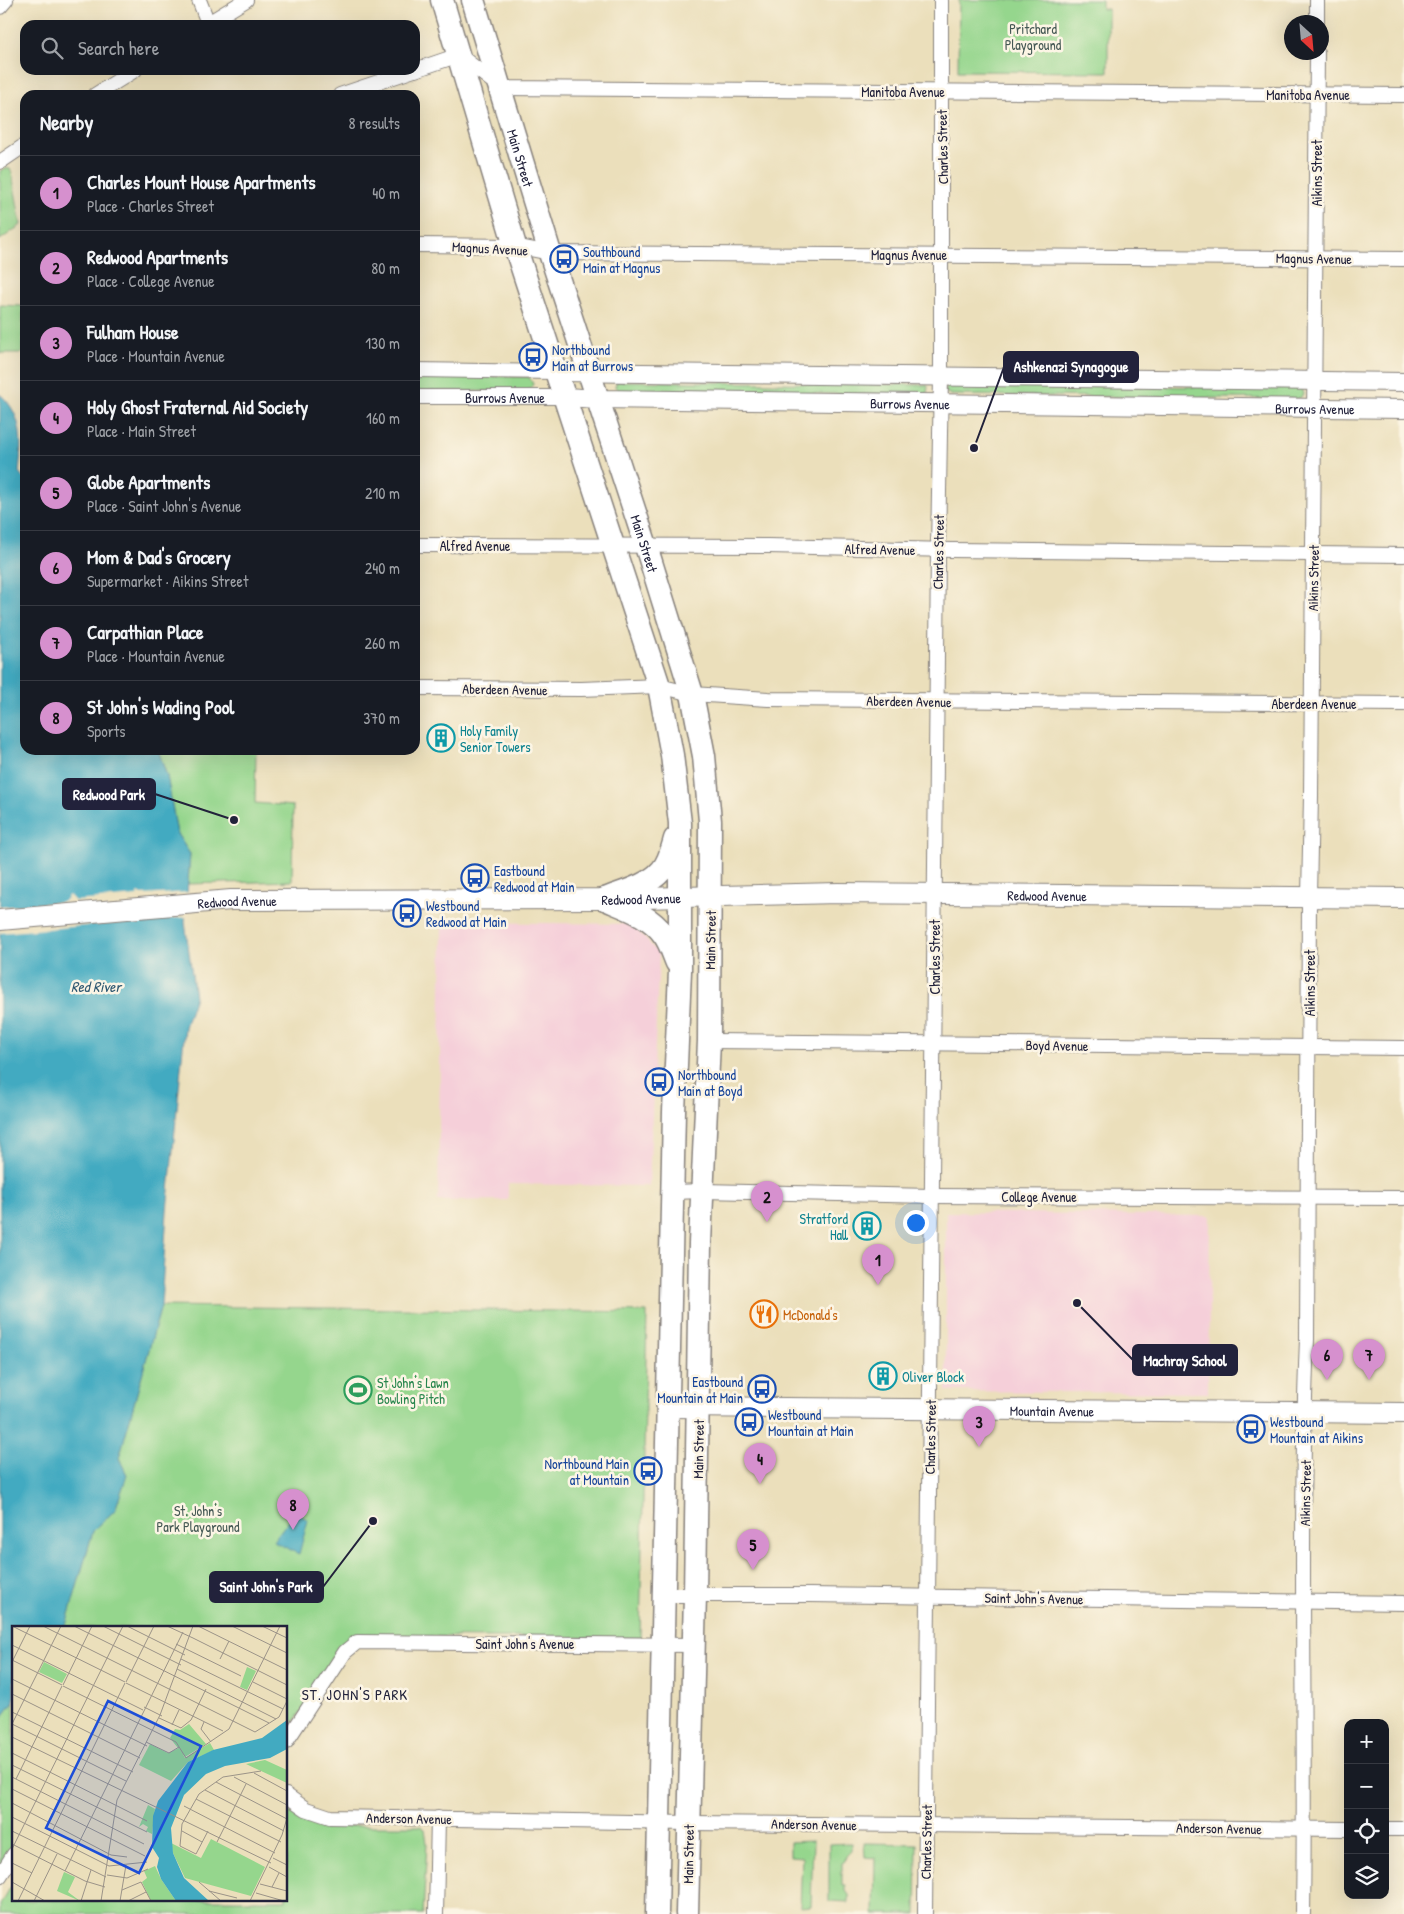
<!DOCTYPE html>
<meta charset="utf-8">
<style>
:root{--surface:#171b24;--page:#20242c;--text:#f1f3f6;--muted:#9ea1a6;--line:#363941;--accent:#d690ce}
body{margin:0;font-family:"Patrick Hand",sans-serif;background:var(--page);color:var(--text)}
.controls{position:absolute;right:15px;bottom:15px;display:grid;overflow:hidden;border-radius:10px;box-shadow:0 5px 20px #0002}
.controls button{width:45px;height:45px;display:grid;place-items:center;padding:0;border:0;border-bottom:1px solid var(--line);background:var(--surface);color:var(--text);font:25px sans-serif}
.compass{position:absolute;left:1284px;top:15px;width:45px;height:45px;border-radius:50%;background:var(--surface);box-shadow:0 5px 20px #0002;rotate:154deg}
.you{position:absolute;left:915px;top:1222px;width:18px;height:18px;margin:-12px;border:4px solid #fff;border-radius:50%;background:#1a73e8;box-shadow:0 0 0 8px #1a73e833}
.badge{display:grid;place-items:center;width:32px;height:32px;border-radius:50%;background:var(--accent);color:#111;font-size:16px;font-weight:700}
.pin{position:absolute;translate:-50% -41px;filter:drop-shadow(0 1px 2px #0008)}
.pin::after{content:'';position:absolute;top:26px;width:18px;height:15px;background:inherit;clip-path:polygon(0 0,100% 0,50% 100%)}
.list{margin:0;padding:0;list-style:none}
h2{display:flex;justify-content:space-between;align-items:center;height:65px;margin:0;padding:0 20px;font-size:21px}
h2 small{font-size:16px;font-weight:400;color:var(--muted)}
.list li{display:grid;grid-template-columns:32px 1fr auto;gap:15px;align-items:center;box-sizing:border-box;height:75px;padding:0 20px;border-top:1px solid var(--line)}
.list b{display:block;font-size:19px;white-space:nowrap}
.list p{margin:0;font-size:16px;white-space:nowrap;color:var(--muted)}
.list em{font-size:16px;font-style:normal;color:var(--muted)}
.icon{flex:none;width:28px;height:28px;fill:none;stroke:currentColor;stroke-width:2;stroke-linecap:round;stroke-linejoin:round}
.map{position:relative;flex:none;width:1404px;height:1914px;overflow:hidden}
.search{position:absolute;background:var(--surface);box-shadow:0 5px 20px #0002;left:20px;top:20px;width:400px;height:55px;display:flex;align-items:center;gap:12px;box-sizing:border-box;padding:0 18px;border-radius:15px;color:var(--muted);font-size:19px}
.panel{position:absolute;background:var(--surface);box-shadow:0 5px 20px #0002;left:20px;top:90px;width:400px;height:665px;border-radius:15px}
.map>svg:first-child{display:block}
.built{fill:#f5cfd9}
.green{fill:#95d68d;stroke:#5c7c64}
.water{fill:#42aac1;stroke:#32667e}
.pier{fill:#ebdfbb}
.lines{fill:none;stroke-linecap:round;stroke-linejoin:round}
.minor-casing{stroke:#86807b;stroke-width:16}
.tertiary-casing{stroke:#86807b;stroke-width:20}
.secondary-casing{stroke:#86807b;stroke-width:22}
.primary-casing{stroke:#86807b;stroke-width:25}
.minor{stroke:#fff;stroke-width:14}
.tertiary{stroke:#fff;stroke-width:18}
.secondary{stroke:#fff;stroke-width:20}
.primary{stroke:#fff;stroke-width:22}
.labels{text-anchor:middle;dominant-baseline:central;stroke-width:5;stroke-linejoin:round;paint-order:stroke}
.park-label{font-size:14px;fill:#445854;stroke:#fcf5e5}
.street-label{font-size:14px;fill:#22223b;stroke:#fcf5e5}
.transit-label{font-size:14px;fill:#164399;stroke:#fcf5e5;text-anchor:start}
.culture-label{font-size:14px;fill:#0d838f;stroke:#fcf5e5;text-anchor:start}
.food-label{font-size:14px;fill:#c56008;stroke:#fcf5e5;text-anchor:start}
.leisure-label{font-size:14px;fill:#27864d;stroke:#fcf5e5;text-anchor:start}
.water-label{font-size:15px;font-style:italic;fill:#2f5871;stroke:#fcf5e5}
.neighbourhood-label{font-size:15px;letter-spacing:1px;fill:#22223b;stroke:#fcf5e5}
.inset-road{fill:none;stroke:#9b9388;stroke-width:1}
.view{fill:#1d4ed8;fill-opacity:0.15;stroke:#1d4ed8;stroke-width:2.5}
.inset-edge{fill:none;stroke:#22223b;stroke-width:2.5}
.leader{fill:none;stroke:#22223b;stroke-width:2}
.callout-dot{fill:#22223b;stroke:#fcf5e5;stroke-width:2}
.callout{fill:#22223b;stroke:#22223b;stroke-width:2}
.callout-label{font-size:15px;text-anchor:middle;font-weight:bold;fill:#fff}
</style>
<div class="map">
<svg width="1404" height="1914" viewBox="0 0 1404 1914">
<rect width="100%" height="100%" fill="#fcf5e5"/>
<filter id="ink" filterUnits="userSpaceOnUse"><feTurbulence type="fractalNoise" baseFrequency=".02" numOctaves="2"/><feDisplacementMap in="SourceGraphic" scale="10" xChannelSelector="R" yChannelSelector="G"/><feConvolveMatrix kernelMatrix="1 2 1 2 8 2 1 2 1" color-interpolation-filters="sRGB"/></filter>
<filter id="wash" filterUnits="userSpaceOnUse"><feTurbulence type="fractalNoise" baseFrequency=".0096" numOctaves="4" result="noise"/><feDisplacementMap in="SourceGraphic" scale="20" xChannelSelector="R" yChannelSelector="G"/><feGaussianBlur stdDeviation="1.12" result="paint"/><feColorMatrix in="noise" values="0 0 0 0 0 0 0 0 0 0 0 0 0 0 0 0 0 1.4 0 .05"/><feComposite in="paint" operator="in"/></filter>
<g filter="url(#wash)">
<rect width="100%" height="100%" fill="#ebdfbb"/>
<g class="built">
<polygon points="442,922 632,924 659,954 649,1186 508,1184 508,1200 438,1201"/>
<polygon points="946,1212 1210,1216 1208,1393 946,1391"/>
</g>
<g class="green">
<polygon points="959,0 1102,0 1102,9 1108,9 1108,72 958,71"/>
<polygon points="5,168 10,169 12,173 21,225 0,240 0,171"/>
<polygon points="0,305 23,306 22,353 0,353"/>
<polygon points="415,376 529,377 533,384 529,391 415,391"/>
<polygon points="617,381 927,385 928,387 927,393 924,395 619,391 615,387"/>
<polygon points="948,384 1301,388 1303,394 1300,398 1297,399 951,395 945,392"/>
<polygon points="158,750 256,750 255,803 293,806 292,881 188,884 190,854 177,834 167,776"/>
<polygon points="161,1306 647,1312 640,1638 354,1636 286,1733 286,1628 65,1628 93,1531 115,1510 127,1475 119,1458"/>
<polygon points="14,1702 14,1846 0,1867 0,1720"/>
<polygon points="286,1810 308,1822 326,1826 420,1826 425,1829 427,1843 423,1914 0,1914 0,1904 14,1882 14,1900 286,1900"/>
<polygon points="813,1841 811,1906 800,1907 802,1857 790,1856 790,1842"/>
<polygon points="851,1843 851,1851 846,1856 845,1861 842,1863 842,1885 845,1885 845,1890 849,1895 849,1902 829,1901 829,1844"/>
<polygon points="864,1843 917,1844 916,1914 874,1914 875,1858 865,1857"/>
</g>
<g class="water">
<path d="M0,394C24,416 22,442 19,472L25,480V750H158L167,776L177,834L190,854L185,922L195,997L185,1027L167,1211L161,1306L119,1458L127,1475L115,1510L93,1531L65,1628H14V1702L0,1720Z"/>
<polygon points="295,1512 308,1520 299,1554 273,1541"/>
</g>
<polygon class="pier" points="190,892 188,917 0,933 0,907 63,902 69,895 75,901 137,896 139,893 142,895"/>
</g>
<g filter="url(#ink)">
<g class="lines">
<g class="minor-casing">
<g id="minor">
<polyline points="199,0 208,23"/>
<polyline points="1317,0 1317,22"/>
<polyline points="0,7 6,0"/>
<polyline points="205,25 246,0"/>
<polyline points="415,70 459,55 501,88 1404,95"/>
<polyline points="95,95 135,70"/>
<polyline points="340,95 414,70"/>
<polyline points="0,162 25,145"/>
<polyline points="415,245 515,246 550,253 1404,259"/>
<polyline points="415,370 556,372"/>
<path id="s1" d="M415,397H565"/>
<polyline points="415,545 768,546 952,550 1404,555"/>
<polyline points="415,688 581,689 659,686 692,694 768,699 1404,704"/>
<polyline points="709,1041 1404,1048"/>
<polyline points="673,1192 703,1191 932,1196 1404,1198"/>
<polyline points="664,1595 810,1595 1404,1603"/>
<polyline points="286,1742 345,1652 357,1642 693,1645"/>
<polyline points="286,1795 306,1809 330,1817 689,1823 1348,1829"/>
<polyline points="1385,1829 1404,1829"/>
<polyline points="0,1876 14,1854"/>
<polyline points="436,1914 438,1818"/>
<polyline points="925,1914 938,550 941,376 941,0"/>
<path d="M1303,1914C1306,1722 1299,1530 1307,1339L1309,897L1311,796L1317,52"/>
</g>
</g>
<g class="tertiary-casing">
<g id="tertiary">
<polyline points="556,372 1404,382"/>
<path id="s2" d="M565,397L598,399L1404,409"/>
</g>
</g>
<g class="secondary-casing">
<g id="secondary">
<path id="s3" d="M0,920L231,900L605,899L838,893L1404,898"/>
<path id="s4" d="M668,1407L1404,1413"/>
</g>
</g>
<g class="primary-casing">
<g id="primary">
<polyline points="442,0 515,246 659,686 672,755 680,823 680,971 674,1112 657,1914"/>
<path id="s5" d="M473,0L550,253L646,546L692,694L704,756L710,821L709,1041L700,1243L695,1595L687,1914"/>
<path d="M605,899C622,892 648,886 661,871C669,863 672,849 675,839"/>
<path d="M605,899C626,908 650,915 664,935C670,943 673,954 677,963"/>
</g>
</g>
<use href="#minor" class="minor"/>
<use href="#tertiary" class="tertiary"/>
<use href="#secondary" class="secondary"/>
<use href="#primary" class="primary"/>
</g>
</g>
<defs>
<g id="bus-ring" transform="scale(1.4375)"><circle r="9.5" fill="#fcf5e5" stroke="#1a4fb4" stroke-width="1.5"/><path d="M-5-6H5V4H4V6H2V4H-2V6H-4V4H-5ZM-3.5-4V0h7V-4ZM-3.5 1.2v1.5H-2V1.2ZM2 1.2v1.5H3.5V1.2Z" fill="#1a4fb4"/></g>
<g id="building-ring" transform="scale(1.4375)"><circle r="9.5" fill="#fcf5e5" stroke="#0f9aa8" stroke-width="1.5"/><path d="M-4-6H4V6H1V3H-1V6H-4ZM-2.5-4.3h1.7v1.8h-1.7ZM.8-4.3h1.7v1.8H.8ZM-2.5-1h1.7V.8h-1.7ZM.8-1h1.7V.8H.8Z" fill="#0f9aa8"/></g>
<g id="restaurant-ring" transform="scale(1.4375)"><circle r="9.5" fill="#fcf5e5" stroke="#e8710a" stroke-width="1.5"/><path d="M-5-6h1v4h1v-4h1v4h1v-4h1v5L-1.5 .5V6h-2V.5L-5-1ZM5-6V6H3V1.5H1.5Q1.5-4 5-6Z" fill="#e8710a"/></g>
<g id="stadium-ring" transform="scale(1.4375)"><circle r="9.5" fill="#fcf5e5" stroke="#2e9e5b" stroke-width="1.5"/><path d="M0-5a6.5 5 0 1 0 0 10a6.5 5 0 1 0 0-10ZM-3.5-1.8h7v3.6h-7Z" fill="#2e9e5b"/></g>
</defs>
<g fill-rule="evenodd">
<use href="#bus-ring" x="564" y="259"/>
<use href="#bus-ring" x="533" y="357"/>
<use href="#building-ring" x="441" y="738"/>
<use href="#bus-ring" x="475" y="878"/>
<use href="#bus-ring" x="407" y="913"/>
<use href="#bus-ring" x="659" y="1082"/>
<use href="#building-ring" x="867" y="1226"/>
<use href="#restaurant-ring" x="764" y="1314"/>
<use href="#building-ring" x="883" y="1376"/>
<use href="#bus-ring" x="762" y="1389"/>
<use href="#stadium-ring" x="358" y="1390"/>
<use href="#bus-ring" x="749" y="1422"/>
<use href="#bus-ring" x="1251" y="1429"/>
<use href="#bus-ring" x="648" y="1471"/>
</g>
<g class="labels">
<g class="park-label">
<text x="1033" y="28">Pritchard<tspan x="1033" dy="16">Playground</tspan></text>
<text x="198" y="1510">St. John's<tspan x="198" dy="16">Park Playground</tspan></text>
</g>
<g class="street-label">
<text x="903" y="91">Manitoba Avenue</text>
<text x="1308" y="94">Manitoba Avenue</text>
<text transform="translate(942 147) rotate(-91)">Charles Street</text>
<text stroke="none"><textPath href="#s5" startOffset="165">Main Street</textPath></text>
<text transform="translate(1316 173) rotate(-90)">Aikins Street</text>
<text transform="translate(490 248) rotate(3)">Magnus Avenue</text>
<text x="909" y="254">Magnus Avenue</text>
<text transform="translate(1314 258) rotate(1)">Magnus Avenue</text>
<text stroke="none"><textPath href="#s1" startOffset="90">Burrows Avenue</textPath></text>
<text stroke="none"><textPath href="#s2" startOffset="345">Burrows Avenue</textPath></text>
<text stroke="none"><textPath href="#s2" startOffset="750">Burrows Avenue</textPath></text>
<text stroke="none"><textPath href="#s5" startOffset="570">Main Street</textPath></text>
<text x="475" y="545">Alfred Avenue</text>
<text transform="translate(880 549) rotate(1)">Alfred Avenue</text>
<text transform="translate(938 552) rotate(-89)">Charles Street</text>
<text transform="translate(1313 578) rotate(-89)">Aikins Street</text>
<text transform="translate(505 689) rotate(1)">Aberdeen Avenue</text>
<text transform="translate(909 701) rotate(1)">Aberdeen Avenue</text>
<text x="1314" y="703">Aberdeen Avenue</text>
<text stroke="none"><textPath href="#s3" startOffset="1048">Redwood Avenue</textPath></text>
<text stroke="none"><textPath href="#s3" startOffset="642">Redwood Avenue</textPath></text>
<text stroke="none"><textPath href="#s3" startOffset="238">Redwood Avenue</textPath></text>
<text transform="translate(710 940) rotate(-89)">Main Street</text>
<text transform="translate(934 957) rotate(-90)">Charles Street</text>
<text transform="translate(1309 983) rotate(-90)">Aikins Street</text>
<text transform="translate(1057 1045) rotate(1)">Boyd Avenue</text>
<text x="1039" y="1196">College Avenue</text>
<text stroke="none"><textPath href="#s4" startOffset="384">Mountain Avenue</textPath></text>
<text transform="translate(930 1437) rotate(-89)">Charles Street</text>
<text transform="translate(698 1449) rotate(-89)">Main Street</text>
<text transform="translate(1305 1493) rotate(-89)">Aikins Street</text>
<text transform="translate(1034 1598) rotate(1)">Saint John's Avenue</text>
<text x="525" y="1643">Saint John's Avenue</text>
<text transform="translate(409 1818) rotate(1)">Anderson Avenue</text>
<text transform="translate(814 1824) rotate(1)">Anderson Avenue</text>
<text transform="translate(1219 1828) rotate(1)">Anderson Avenue</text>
<text transform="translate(926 1842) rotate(-89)">Charles Street</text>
<text transform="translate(688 1854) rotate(-89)">Main Street</text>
</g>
<g class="transit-label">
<text x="583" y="251">Southbound<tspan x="583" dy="16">Main at Magnus</tspan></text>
<text x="552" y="349">Northbound<tspan x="552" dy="16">Main at Burrows</tspan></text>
<text x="494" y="870">Eastbound<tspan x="494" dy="16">Redwood at Main</tspan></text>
<text x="426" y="905">Westbound<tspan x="426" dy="16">Redwood at Main</tspan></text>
<text x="678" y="1074">Northbound<tspan x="678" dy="16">Main at Boyd</tspan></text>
<text x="743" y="1381" text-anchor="end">Eastbound<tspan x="743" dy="16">Mountain at Main</tspan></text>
<text x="768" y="1414">Westbound<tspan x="768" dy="16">Mountain at Main</tspan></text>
<text x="1270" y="1421">Westbound<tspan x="1270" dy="16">Mountain at Aikins</tspan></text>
<text x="629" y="1463" text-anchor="end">Northbound Main<tspan x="629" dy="16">at Mountain</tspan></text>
</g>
<g class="culture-label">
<text x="460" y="730">Holy Family<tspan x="460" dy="16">Senior Towers</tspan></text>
<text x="848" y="1218" text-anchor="end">Stratford<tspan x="848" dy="16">Hall</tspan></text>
<text x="902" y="1376">Oliver Block</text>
</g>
<g class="food-label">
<text x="783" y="1314">McDonald's</text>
</g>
<g class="leisure-label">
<text x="377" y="1382">St John's Lawn<tspan x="377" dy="16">Bowling Pitch</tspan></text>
</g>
<g class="water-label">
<text x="96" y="986">Red River</text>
</g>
<g class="neighbourhood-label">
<text x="355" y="1694">ST. JOHN'S PARK</text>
</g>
</g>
<g transform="translate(12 1626)">
<rect width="275" height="275" fill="#ebdfbb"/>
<path d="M32,36L55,48L50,57L27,46ZM235,41L244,45L235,64L228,61ZM177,98L194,118L173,131L158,112L163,103L168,104ZM198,117L202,124L176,136L159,155L127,139L138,118L156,127L167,122L173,132ZM253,134L275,144V157L234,138ZM136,179L143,183L140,208L134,205L136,201L131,198L127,201ZM199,213L253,241L239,270L173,252L161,227L159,217L189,232ZM143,240L149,253L164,275H139L130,256L135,252L132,245ZM52,246L63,251L56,266L68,275L45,265Z" fill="#95d68d"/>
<path d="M275,94V123L258,132L213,140L194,148L172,169L159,202L161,227L172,252L197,275H164L149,253L145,241L147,232L140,221L141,190L146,175L176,136L201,124L250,112Z" fill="#42aac1"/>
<path class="inset-road" d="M0,0L113,56M31,0L243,106L267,91L275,75M62,0L257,97M91,0L169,39M115,0L173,29M155,0L181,12M186,0L275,44M220,0L275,27M250,0L275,12M181,12L275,59M164,18L229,50M0,19L131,84M169,33L271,83M208,33L217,15M0,34L50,59M0,36L18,0M165,43L264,93M0,53L135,120M114,56L142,0M241,56L275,73M114,57L211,105M51,59L80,0M51,60L164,116L174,132L217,103L268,0M0,68L128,132M132,81L150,90M0,86L121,146M147,92L169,102L179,94L194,63M192,96L189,103L199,116M0,98L114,155M0,98L49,0M160,99L167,84M0,111L45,133M134,116L157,127L167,121M0,127L135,195M45,133L259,237M0,139L135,206M242,147L275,165M0,151L132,218M222,151L275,179M4,153L50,60M204,156L275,193M0,163L133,230M193,164L272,205M184,173L269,216M0,177L99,229L115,231M172,180L263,227M0,191L97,240L135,236M0,205L94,251M170,205L190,216M196,205L184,228L168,220L170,198L187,168L211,151L249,145M205,216L234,158M0,218L73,255L93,261M0,223L111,0M261,232L275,239M0,237L20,247M257,241L275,251M53,245L171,6M95,249L115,252L136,243M0,256L33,275M187,256L209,275M248,258L275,265M260,261L267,247M110,264L129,256L139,275M197,265L225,272M244,267L272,275M6,275L113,57M22,275L45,228M69,275L79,244M89,275L105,174L148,89L181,0M108,275L114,239M116,275L134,266M238,275L270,209L275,192"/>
<path class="view" d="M96,75L189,120L127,247L34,202Z"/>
<rect width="275" height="275" class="inset-edge"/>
</g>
<path class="leader" d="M974 448L1004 367M234 820L155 794M1077 1303L1133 1360M373 1521L323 1587"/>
<g class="callout-dot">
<circle cx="974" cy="448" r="5"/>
<circle cx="234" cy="820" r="5"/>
<circle cx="1077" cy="1303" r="5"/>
<circle cx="373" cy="1521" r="5"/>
</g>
<g class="callout">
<rect x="1004" y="352" width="134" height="30" rx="5"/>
<rect x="63" y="779" width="92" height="30" rx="5"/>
<rect x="1133" y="1345" width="104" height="30" rx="5"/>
<rect x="210" y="1572" width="113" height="30" rx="5"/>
</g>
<g class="callout-label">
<text x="1071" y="372">Ashkenazi Synagogue</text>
<text x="109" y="800">Redwood Park</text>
<text x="1185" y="1366">Machray School</text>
<text x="266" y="1592">Saint John's Park</text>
</g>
</svg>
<div class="controls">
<button>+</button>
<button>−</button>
<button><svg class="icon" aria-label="locate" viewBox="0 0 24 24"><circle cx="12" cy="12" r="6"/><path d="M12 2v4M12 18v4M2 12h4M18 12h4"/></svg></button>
<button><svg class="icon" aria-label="layers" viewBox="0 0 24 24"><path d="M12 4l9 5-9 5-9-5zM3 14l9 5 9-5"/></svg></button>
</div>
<svg class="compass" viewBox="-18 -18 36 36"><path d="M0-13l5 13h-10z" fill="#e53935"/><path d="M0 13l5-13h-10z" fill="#9ea1a6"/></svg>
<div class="you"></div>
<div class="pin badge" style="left:878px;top:1285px">1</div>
<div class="pin badge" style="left:767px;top:1222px">2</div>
<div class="pin badge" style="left:979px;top:1447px">3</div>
<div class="pin badge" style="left:760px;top:1484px">4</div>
<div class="pin badge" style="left:753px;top:1570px">5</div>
<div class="pin badge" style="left:1327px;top:1380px">6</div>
<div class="pin badge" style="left:1369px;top:1380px">7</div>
<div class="pin badge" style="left:293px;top:1530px">8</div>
<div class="search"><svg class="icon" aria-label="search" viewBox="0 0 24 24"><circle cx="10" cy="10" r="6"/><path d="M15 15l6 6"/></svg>Search here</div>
<section class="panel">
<h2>Nearby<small>8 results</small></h2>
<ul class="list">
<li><span class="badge">1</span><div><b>Charles Mount House Apartments</b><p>Place · Charles Street</p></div><em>40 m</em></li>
<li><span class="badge">2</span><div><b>Redwood Apartments</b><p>Place · College Avenue</p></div><em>80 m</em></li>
<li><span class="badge">3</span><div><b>Fulham House</b><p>Place · Mountain Avenue</p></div><em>130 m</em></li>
<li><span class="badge">4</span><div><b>Holy Ghost Fraternal Aid Society</b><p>Place · Main Street</p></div><em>160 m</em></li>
<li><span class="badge">5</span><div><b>Globe Apartments</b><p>Place · Saint John's Avenue</p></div><em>210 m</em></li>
<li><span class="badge">6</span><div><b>Mom &amp; Dad's Grocery</b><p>Supermarket · Aikins Street</p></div><em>240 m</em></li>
<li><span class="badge">7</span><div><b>Carpathian Place</b><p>Place · Mountain Avenue</p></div><em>260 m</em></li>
<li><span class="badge">8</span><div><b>St John's Wading Pool</b><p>Sports</p></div><em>370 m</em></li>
</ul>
</section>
</div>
